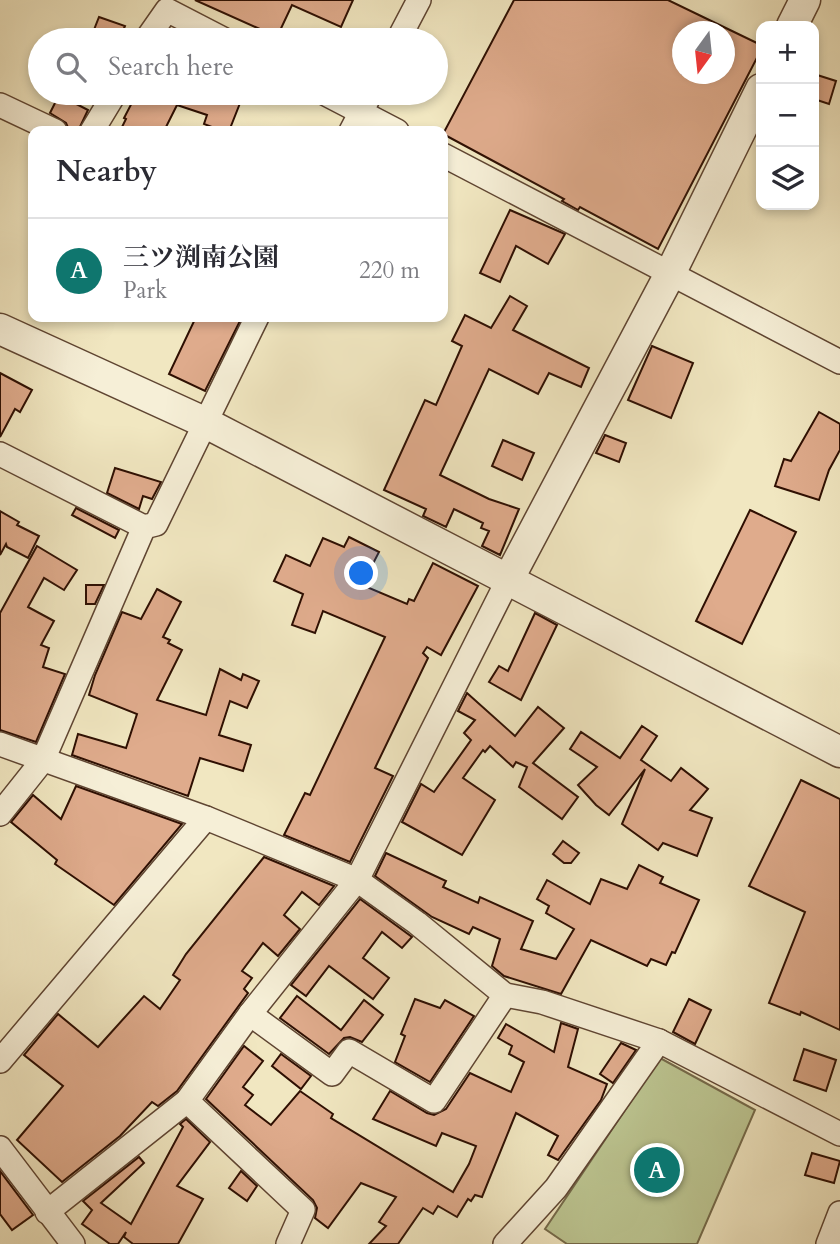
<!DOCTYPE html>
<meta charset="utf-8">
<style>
:root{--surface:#fff;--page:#f2f2f3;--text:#2b2b33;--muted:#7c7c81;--line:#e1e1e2;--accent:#0f766e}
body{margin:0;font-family:Cardo,"Noto Serif JP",serif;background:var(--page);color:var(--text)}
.controls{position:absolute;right:21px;top:21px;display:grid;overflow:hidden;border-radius:14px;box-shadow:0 4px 10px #0003}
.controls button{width:63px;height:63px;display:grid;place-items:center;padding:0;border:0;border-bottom:2px solid var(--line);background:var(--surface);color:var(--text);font:35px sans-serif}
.compass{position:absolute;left:672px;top:21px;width:63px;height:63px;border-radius:50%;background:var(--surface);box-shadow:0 4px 10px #0003;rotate:195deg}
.you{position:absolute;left:362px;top:574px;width:24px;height:24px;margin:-18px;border:5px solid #fff;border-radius:50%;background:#1a73e8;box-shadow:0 0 0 10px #1a73e833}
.badge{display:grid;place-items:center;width:46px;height:46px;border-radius:50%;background:var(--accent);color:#fff;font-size:23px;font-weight:700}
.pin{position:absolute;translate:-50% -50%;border:4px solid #fff;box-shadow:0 2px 7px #0006}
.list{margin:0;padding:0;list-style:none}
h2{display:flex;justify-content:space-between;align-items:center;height:91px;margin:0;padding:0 28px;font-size:30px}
h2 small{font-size:23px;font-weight:400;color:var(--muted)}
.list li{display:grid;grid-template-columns:46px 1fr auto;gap:21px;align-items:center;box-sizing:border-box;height:105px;padding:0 28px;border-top:2px solid var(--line)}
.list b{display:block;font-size:26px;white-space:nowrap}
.list p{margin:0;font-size:23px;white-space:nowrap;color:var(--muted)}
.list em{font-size:23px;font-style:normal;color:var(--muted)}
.icon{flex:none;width:38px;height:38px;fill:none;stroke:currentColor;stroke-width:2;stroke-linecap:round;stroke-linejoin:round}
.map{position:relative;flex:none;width:840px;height:1244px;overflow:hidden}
.search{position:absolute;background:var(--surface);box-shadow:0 4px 10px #0003;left:28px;top:28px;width:420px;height:77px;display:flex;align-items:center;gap:18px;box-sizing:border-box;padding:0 24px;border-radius:38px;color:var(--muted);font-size:26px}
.panel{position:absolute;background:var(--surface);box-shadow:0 4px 10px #0003;left:28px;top:126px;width:420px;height:196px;border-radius:14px}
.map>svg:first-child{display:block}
.green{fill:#bcc591;stroke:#756a4a;stroke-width:2}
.building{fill:#dfab8c;stroke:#2e0f02;stroke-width:2;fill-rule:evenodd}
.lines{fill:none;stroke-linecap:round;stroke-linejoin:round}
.minor-casing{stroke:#5f4532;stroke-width:26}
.tertiary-casing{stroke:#5f4532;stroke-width:33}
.minor{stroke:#f6efd7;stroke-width:23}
.tertiary{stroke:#f6efd7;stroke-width:30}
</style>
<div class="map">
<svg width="840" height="1244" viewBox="0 0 840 1244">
<rect width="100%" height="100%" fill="#f1e7c1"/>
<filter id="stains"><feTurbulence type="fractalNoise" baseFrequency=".00286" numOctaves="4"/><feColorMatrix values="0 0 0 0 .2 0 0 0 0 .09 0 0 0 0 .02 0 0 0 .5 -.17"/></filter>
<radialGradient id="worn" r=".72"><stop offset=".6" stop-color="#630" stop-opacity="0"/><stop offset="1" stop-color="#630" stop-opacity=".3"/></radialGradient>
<polygon class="green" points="660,1058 755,1110 697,1244 567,1244 545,1229"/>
<g class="building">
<polygon points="195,0 353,0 341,27 292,5 276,39 262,30"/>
<path d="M514,0H668L761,45V50L658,249L580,207L578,210L562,201L564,199L443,134ZM682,32H724V74H682Z"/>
<polygon points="99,17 125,26 119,40 90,40"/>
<polygon points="814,74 836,81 829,104 814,99"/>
<polygon points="137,93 198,93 222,100 226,93 244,93 229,131 222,131 204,124 207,115 177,105 164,131 120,131 126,119 124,118"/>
<polygon points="59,95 88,110 78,131 69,130 66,123 50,113"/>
<polygon points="510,210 565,234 548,264 516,246 500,282 480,273"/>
<polygon points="510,296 527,306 513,330 589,368 581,387 549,373 538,394 489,369 440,475 489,499 519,509 500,555 482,546 489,531 481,528 483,523 454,509 446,527 423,516 426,509 384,490 425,400 436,405 462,346 452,341 465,315 491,328"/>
<polygon points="196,317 242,317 205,391 169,374"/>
<polygon points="652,346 693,363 671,418 628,400"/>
<polygon points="0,373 32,390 20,412 15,409 0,437"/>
<polygon points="819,412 840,424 840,450 829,470 819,500 775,486 784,459 791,461"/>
<polygon points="605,435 626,443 619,462 596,453"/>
<polygon points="503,440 534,453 522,480 492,466"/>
<polygon points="115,468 161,482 152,499 143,496 139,509 107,493"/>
<polygon points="76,508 119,530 115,538 72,515"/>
<polygon points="750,510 796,532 742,644 696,621"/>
<polygon points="0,511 19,522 17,525 39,536 28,558 7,547 6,544 0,555"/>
<polygon points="349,537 379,552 362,585 407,604 409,599 414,601 433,563 478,586 441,655 427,647 423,653 428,658 375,768 393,776 350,862 284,835 305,793 310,795 385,637 323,611 315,633 292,625 303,594 274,581 286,555 310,566 323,538 344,547"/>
<polygon points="37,546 77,570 64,590 44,578 28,607 54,621 41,645 49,648 43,667 65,674 36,742 0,730 0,613"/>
<polygon points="86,585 104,585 95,604 86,604"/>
<polygon points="157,589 181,602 163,637 170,640 168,643 182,650 157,700 206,715 220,669 241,680 243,674 259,681 247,708 230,701 219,735 251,745 243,771 200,758 188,796 72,755 78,734 126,748 137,714 89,695 95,675 122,612 141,619"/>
<polygon points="535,613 557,625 521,700 489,682 499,666 508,671"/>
<polygon points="467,693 515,736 538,707 564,728 533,763 578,797 562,819 519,787 527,767 516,762 513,767 490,746 485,752 483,750 463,778 495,800 462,855 402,822 421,784 434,792 471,740 464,733 475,720 458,711"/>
<polygon points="642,726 657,736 641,760 671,781 681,768 708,789 690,810 712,818 697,856 663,843 658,850 622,824 645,769 609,815 596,805 578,785 597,767 570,749 581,732 620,758"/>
<polygon points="801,780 840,799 840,1030 801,1012 800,1015 769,1003 805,912 749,886"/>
<polygon points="76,786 182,824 114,905 55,864 57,860 11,822 33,795 61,819"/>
<polygon points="563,841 579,853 571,863 564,863 553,854"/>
<polygon points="386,853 446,881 443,887 478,903 480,897 533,921 521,949 556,959 574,929 546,913 549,906 537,899 547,880 590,904 601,879 627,889 639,865 663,877 660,883 699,900 675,953 672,952 666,965 651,959 647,966 591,940 561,994 504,976 492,966 500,939 473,927 469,934 432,917 375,876"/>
<polygon points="264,857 334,886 319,905 302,892 284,915 300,929 278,956 263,943 242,971 252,978 244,989 248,993 177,1091 158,1106 152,1102 120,1136 62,1182 17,1140 63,1086 24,1055 58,1014 98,1047 144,996 160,1009 180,980 173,975 186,954"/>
<polygon points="360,899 412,937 402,948 382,932 363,958 389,978 373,999 329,966 306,996 291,985"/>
<polygon points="297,996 341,1030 364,1000 383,1015 362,1042 350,1037 344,1038 329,1054 280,1018"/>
<polygon points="415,999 440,1008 445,1000 474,1016 430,1082 395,1062 405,1036 401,1034"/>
<polygon points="689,999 711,1010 695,1044 673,1032"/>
<polygon points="561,1023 578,1029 568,1067 607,1084 601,1100 558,1160 548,1155 558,1136 516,1113 482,1197 475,1195 471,1201 468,1199 457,1217 438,1206 433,1214 423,1208 398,1244 369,1244 386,1226 379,1222 396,1197 361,1183 328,1228 315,1218 317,1208 313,1200 206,1099 244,1046 263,1061 243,1087 253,1095 245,1105 271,1125 300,1091 333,1114 331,1118 453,1192 469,1164 476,1146 442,1133 436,1146 373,1119 390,1091 427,1113 434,1115 446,1109 470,1073 511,1092 524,1062 509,1054 512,1046 498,1038 506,1024 554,1052"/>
<polygon points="621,1043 636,1050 613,1083 600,1074"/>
<polygon points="804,1049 836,1060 826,1091 794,1080"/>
<polygon points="281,1054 311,1076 301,1089 272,1066"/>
<polygon points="186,1119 210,1142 177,1186 203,1199 178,1244 133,1244 124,1237 126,1232 118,1244 110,1244 82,1224 92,1210 83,1201 139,1157 144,1163 101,1203 131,1224 183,1127 180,1124"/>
<polygon points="812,1153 840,1161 834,1183 805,1175"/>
<polygon points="0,1171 33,1215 12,1230 0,1214"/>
<polygon points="241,1171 257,1186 247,1201 229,1188"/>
</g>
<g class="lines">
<g class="minor-casing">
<g id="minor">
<polyline points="146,40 167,10 225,40"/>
<polyline points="398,40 419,0"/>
<polyline points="324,93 397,131"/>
<polyline points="0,105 55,131"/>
<polyline points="92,131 115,93"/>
<polyline points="351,131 371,93"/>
<polyline points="443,155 840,362"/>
<polyline points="0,454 144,527"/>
<polyline points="0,744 206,818 357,880 417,923 505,995 542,1002 659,1041 840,1134"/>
<polyline points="0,814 43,760 144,527 156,524 257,317"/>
<polyline points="250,1014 332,1074 349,1051 434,1101 505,995"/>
<polyline points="0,1061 206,818"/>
<polyline points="187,1101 303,1210 288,1244"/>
<polyline points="0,1148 73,1244"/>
<polyline points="47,1212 187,1101 250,1014 357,880 508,580"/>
<polyline points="505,1244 556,1188 659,1041"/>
<polyline points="828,1244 840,1213"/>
</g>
</g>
<g class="tertiary-casing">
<g id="tertiary">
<polyline points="792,26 805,0"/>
<polyline points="0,329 204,422 840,752"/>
<polyline points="508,580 670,274 761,89"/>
</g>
</g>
<use href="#minor" class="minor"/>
<use href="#tertiary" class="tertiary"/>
</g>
<rect width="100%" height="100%" filter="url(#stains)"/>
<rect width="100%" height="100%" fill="url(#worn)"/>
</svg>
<div class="controls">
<button>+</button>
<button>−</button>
<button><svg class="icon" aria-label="layers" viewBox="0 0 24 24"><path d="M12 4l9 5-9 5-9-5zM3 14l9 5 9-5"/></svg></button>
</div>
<svg class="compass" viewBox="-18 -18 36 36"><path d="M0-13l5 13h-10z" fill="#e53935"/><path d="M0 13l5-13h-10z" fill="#7c7c81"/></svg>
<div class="you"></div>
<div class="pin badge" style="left:657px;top:1170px">A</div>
<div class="search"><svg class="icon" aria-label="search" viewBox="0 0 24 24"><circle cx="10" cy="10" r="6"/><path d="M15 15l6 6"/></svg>Search here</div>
<section class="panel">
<h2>Nearby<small></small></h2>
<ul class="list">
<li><span class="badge">A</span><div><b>三ツ渕南公園</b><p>Park</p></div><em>220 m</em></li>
</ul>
</section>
</div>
